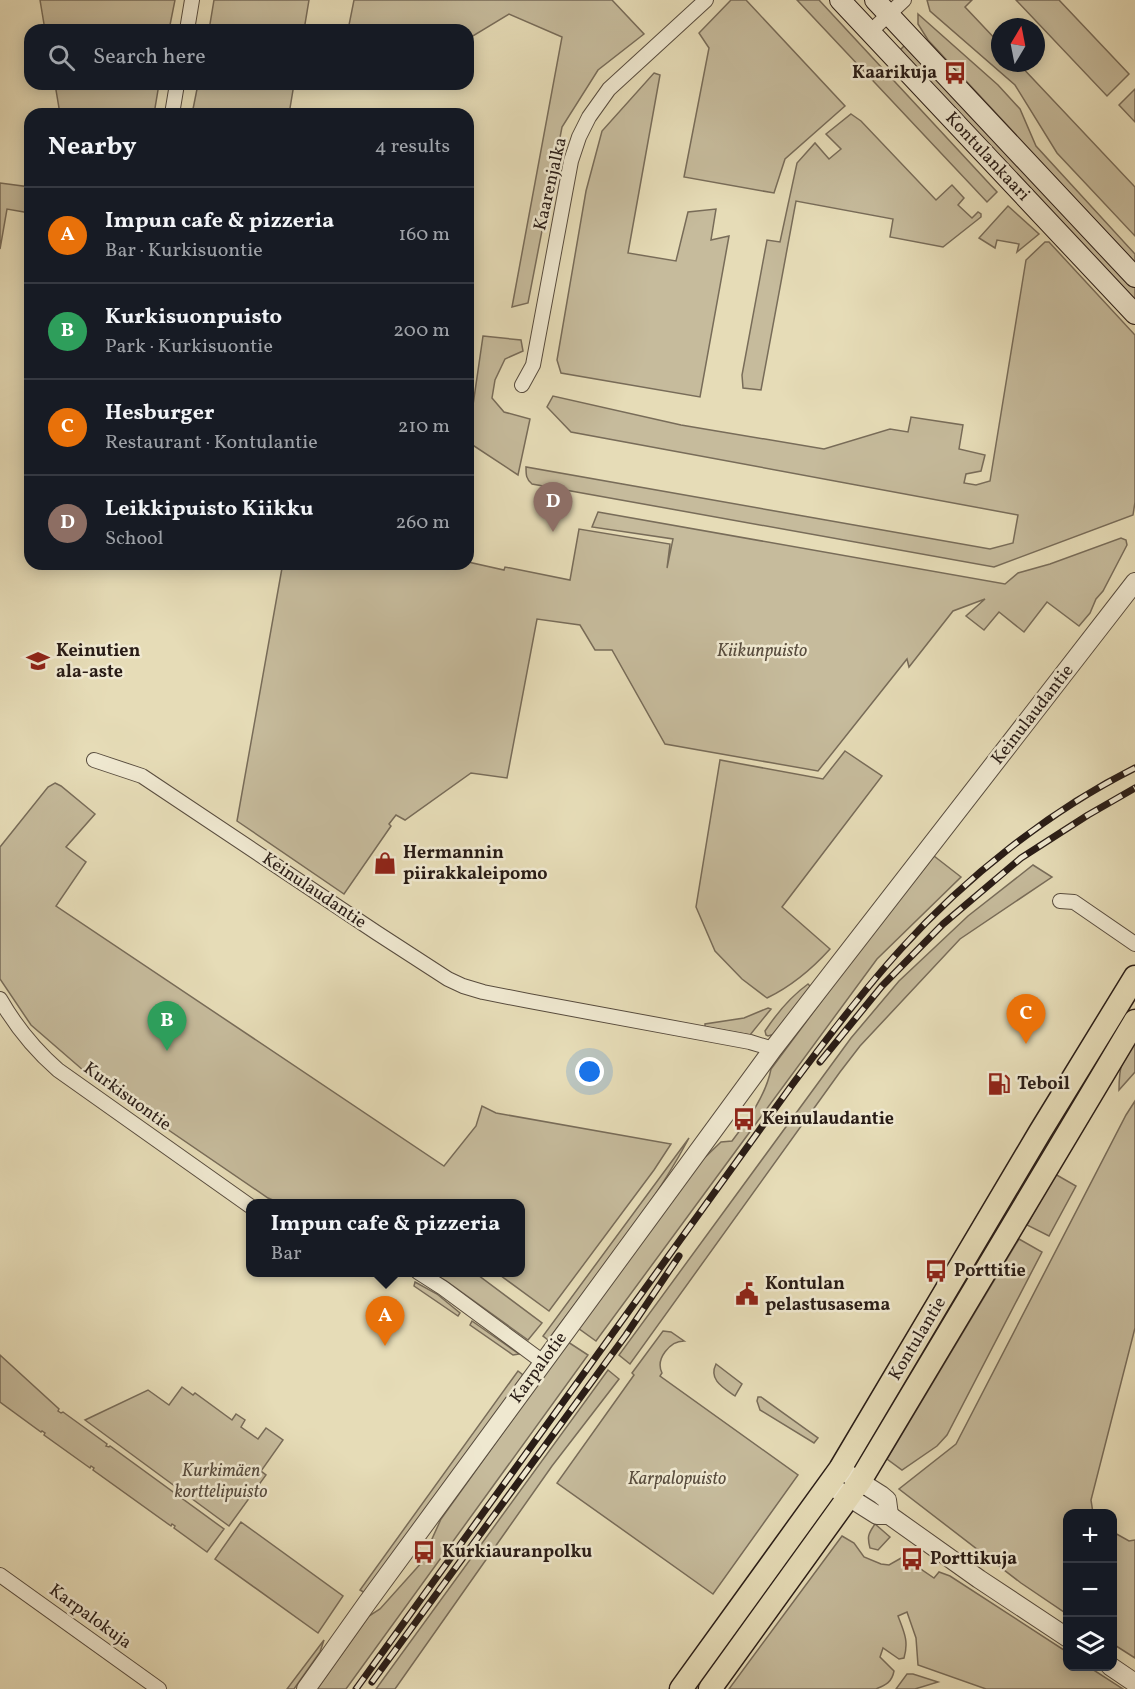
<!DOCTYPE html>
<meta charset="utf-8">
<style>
:root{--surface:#171b24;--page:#20242c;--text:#f1f3f6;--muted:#9ea1a6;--line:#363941;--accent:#1a73e8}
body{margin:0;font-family:Vollkorn,serif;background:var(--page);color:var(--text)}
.controls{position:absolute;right:18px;bottom:18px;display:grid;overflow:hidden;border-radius:12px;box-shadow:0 3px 15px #0003}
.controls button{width:54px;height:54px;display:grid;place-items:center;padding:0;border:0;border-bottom:2px solid var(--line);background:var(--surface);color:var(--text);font:30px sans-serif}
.compass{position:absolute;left:991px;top:18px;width:54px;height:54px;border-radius:50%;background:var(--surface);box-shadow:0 3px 15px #0003;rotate:10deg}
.you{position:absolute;left:590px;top:1072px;width:21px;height:21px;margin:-15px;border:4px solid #fff;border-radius:50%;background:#1a73e8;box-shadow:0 0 0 9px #1a73e833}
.badge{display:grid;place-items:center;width:39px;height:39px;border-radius:50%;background:var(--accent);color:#fff;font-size:20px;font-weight:700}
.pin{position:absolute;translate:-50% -50px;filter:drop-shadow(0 2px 3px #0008)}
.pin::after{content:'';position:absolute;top:32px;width:21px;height:18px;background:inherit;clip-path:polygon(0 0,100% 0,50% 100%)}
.popup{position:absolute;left:246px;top:1199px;width:279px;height:78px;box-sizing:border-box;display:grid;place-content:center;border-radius:12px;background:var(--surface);filter:drop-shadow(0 2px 4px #0005);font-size:20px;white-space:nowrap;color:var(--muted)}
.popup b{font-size:22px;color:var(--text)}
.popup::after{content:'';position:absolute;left:50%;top:100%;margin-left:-12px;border:12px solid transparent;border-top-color:var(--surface)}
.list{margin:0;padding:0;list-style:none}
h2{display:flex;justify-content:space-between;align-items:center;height:78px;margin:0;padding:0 24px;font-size:26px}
h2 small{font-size:20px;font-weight:400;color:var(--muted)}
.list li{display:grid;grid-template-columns:39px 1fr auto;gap:18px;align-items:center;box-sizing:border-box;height:96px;padding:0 24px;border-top:2px solid var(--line)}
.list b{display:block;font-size:22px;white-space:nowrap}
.list p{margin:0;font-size:20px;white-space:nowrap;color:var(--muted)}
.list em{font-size:20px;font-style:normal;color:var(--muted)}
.icon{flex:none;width:33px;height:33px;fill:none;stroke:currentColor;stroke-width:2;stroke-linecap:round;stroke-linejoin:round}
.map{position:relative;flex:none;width:1135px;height:1689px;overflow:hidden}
.search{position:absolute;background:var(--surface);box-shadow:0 3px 15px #0003;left:24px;top:24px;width:450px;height:66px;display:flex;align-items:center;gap:15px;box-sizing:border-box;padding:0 21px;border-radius:18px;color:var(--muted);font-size:22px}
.panel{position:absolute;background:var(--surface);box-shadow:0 3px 15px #0003;left:24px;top:108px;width:450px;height:462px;border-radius:18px}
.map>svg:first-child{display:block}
.green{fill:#c6bb9c;stroke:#786c59;stroke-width:1.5}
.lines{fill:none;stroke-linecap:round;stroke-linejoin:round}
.minor-casing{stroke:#584c3e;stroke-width:16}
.tertiary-casing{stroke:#584c3e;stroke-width:20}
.secondary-casing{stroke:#291c16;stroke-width:22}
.primary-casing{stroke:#291c16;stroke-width:25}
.minor{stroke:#efe8d0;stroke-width:14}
.tertiary{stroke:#efe8d0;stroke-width:18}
.secondary{stroke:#efe8d0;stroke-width:20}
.primary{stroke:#e6dcb7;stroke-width:22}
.rail-casing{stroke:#291c16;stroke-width:7}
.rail{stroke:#efe8d0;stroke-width:4.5;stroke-dasharray:14;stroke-linecap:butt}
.labels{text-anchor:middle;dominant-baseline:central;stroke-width:5;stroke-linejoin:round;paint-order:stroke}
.poi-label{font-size:18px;font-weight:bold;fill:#291c16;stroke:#efe8d0;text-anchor:start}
.street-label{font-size:18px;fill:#291c16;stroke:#efe8d0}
.park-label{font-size:18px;font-style:italic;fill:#584c3e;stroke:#efe8d0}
</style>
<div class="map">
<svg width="1135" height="1689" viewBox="0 0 1135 1689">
<rect width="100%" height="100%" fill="#e6dcb7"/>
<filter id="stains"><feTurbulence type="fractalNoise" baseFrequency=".00333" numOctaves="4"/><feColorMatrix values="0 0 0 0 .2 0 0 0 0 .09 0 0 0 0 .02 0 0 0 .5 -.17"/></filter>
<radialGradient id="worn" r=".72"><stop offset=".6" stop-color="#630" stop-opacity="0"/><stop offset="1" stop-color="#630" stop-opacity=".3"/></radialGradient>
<g class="green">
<polygon points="40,0 175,0 169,30 45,30"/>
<polygon points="214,0 309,0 304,30 209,30"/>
<polygon points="354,0 612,0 644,34 598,70 562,127 528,303 512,307 562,37 509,14 468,39 468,30 348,30"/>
<polygon points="731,0 746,0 845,106 785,159 774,193 684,177 709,48 699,33"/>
<polygon points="797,0 819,0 997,192 987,202"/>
<polygon points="927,0 972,0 965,7 1000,44 1000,63 1018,63 1135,187 1135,236 1057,153 1015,85 930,11"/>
<polygon points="1016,0 1059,0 1129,74 1107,96"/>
<polygon points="918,14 998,85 1020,109 1036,146 1135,254 1135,263 928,40 918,24"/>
<polygon points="906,44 1135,288 1135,304 899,51"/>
<polygon points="654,73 660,75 628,253 676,261 688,212 716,209 711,240 729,236 700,397 561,373 557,360 586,191 602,131"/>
<polygon points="55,84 159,84 154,114 60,114"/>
<polygon points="198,84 294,84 289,114 192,114"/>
<polygon points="1135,89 1135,122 1119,105"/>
<polygon points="851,114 861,121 936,200 952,185 964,198 958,205 972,218 978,212 981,214 981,217 943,247 890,237 893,219 796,201 761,390 743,388 742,375 767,240 780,242 797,163 815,143 829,159 841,149 826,134"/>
<polygon points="0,183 30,187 30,213 7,209 0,249"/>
<polygon points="1008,206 1039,234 1017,252 1019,244 997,240 995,248 979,238"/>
<path d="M1045,242H1049L1135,335V502L1133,515L994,567L532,484C526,479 526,475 526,467L990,549L1013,543L1018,515L571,432L547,407L553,396L681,425L824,449L890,429L908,432L911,417L963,425L959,449L985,455L981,471L966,474L964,483L976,485L990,481L1026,260Z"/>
<polygon points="483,336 521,340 523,351 505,359 495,380 492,398 504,412 530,419 518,475 468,442 468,404 473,405"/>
<polygon points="598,512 1005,584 1018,573 1050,564 1121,538 1126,540 1127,545 1103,591 1096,599 1090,613 1079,626 1047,602 1024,632 999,612 984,630 966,616 985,599 953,611 909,667 907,659 818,771 665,744 612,650 595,650 580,625 537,619 507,778 471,773 405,820 396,815 389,824 391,826 344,894 237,821 282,568 287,564 468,564 468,562 504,570 505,567 570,580 579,529 670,544 667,568 673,539 592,527"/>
<path d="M845,751L882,776L782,907L830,949C811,970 792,986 767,998L742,979L715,951L696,907L720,760L823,779Z"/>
<polygon points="55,783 61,786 95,814 66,847 86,862 56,906 444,1166 476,1126 482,1106 496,1113 671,1144 654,1170 549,1311 497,1273 520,1272 520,1204 280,1203 268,1198 91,1077 31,1025 0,979 0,847 48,787"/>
<path d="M934,856L961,877L877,959L596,1341L578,1328L698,1164L721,1142L732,1141C748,1120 766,1095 771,1069L861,948Z"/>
<polygon points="1033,865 1052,877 960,939 860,1046 840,1072 630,1364 619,1355 851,1038 899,981 968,916"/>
<path d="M808,984L813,989L778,1033L768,1036L766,1035L765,1031C777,1013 790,997 808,984Z"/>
<polygon points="768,1008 771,1009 750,1035 705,1027 705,1024 744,1018"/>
<path d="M1135,1039V1072L1119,1090C1119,1065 1122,1060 1135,1039Z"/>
<polygon points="1135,1101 1135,1328 1091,1500 1093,1513 1068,1514 1067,1614 1021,1583 899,1489 956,1444 1126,1115"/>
<path d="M689,1138C651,1210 596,1275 548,1340L543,1336Z"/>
<polygon points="1055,1174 1076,1186 1049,1236 1027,1225"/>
<polygon points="1019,1239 1042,1252 947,1435 937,1446 902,1470 887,1459"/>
<polygon points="432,1273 479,1273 478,1275 542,1323 528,1340 446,1281"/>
<polygon points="415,1282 437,1294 460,1313 458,1316 414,1286"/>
<polygon points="472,1321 519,1354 513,1355 470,1325"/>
<path d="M663,1331L671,1332L684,1341C670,1341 655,1359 662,1373L660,1376L798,1475L713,1594L557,1483L634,1375L632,1373Z"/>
<polygon points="568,1342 588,1355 346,1689 317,1689 369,1616 380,1609 432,1551 432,1539 441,1519"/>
<polygon points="0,1355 59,1409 58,1411 61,1413 63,1412 107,1444 106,1446 109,1447 110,1446 224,1529 207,1552 174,1528 175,1526 172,1524 171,1526 93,1470 94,1468 91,1466 90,1468 44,1435 45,1433 42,1431 41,1432 0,1402"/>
<path d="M716,1364L742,1384L735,1396C724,1388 708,1380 716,1364Z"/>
<polygon points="608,1370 619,1379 552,1466 395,1689 376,1689"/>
<polygon points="518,1371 523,1375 365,1593 360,1590"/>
<polygon points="182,1387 193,1395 195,1393 232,1420 236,1414 245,1420 241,1427 258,1439 266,1428 283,1440 261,1471 266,1475 229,1526 85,1420 148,1390 169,1405"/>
<polygon points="758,1397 761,1397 818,1438 814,1443 760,1410 757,1401"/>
<polygon points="241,1522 343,1596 318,1633 215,1559"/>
<path d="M875,1524L890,1537L878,1550L870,1548C867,1537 868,1534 875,1524Z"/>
<polygon points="1113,1532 1129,1541 1135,1540 1135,1658 1113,1644"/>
<path d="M842,1536L854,1543L864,1557L881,1564L889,1565L903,1557L934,1578L939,1572L950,1576L1067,1652L1068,1666L1089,1667L1123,1689H986L918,1665L916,1638L907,1612L898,1616C904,1632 909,1641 904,1658L899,1659L883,1648L880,1657L894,1671C892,1682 886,1685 876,1689H729Z"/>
<polygon points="324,1640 320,1652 294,1689 287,1689"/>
<polygon points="907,1674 913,1674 938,1682 915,1689 896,1689"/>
</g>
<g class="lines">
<g class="minor-casing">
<g id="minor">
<polyline points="187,30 192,0"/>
<polyline points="870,32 904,0"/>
<polyline points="172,114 177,84"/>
<polyline points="522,385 533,365 571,161 579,137 589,117 609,89 706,0"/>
<polyline points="94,760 142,776 377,933 448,979 463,986 483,992 529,1001 750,1042 773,1049"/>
<polyline points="1060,901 1074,902 1135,944"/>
<path d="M0,999C16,1027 34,1049 58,1070L250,1206"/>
<polyline points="418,1272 443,1288 543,1362"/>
<polyline points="0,1575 159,1689"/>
</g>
</g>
<g class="tertiary-casing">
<g id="tertiary">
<polyline points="840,1469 881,1495 887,1500 889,1515"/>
<polyline points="839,1491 877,1515 889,1515 979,1579 1068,1638"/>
<polyline points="1110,1666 1135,1683"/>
<polyline points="306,1689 367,1603 773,1049 1135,582"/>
</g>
</g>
<g class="secondary-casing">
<g id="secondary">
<polyline points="840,0 1135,314"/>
<polyline points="875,0 1135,277"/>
</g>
</g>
<g class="primary-casing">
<g id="primary">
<polyline points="681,1689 840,1469 1040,1132 1135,977"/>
<polyline points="710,1689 860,1481 1135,1021"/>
</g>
</g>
<use href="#minor" class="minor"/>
<use href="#tertiary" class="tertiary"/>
<use href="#secondary" class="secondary"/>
<use href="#primary" class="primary"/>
<g class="rail-casing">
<g id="rail">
<polyline points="820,1062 882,986 943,924 1021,858 1088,815 1135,788"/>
<polyline points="372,1682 626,1335 679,1256"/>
<path d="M356,1689L792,1085C827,1038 862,992 901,949C965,878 1049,811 1135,768"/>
</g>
</g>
<use href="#rail" class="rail"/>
</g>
<defs>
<g id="bus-bare" transform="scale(1.8)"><path d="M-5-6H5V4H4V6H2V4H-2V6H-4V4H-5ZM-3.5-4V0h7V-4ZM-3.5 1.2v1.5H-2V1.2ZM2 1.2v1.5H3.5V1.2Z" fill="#8f2418" stroke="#efe8d0" stroke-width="2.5" paint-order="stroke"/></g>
<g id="school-bare" transform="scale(1.8)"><path d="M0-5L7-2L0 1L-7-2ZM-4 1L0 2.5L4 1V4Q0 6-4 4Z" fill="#8f2418" stroke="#efe8d0" stroke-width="2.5" paint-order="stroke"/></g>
<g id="shop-bare" transform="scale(1.8)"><path d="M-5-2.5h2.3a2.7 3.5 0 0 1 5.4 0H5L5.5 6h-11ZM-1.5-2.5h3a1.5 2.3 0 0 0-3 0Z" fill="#8f2418" stroke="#efe8d0" stroke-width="2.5" paint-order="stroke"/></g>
<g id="fuel-bare" transform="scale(1.8)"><path d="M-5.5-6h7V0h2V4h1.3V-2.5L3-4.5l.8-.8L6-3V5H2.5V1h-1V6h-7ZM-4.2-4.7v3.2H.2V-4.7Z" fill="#8f2418" stroke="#efe8d0" stroke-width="2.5" paint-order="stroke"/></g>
<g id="civic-bare" transform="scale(1.8)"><path d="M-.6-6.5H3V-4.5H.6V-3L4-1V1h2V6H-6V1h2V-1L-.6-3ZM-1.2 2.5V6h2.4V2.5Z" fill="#8f2418" stroke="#efe8d0" stroke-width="2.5" paint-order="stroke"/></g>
</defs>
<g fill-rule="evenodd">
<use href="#bus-bare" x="955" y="73"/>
<use href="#school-bare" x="38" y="661"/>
<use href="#shop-bare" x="385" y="863"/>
<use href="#fuel-bare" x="999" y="1084"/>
<use href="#bus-bare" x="744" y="1119"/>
<use href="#bus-bare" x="936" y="1271"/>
<use href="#civic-bare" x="747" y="1294"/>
<use href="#bus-bare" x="424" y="1552"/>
<use href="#bus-bare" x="912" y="1559"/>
</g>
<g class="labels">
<g class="poi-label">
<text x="937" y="73" text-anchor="end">Kaarikuja</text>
<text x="56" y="651">Keinutien<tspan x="56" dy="21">ala-aste</tspan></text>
<text x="403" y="853">Hermannin<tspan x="403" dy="21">piirakkaleipomo</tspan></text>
<text x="1017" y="1084">Teboil</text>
<text x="762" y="1119">Keinulaudantie</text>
<text x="954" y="1271">Porttitie</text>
<text x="765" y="1284">Kontulan<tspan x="765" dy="21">pelastusasema</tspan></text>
<text x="442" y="1552">Kurkiauranpolku</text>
<text x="930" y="1559">Porttikuja</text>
</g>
<g class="street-label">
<text transform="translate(987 157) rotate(47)">Kontulankaari</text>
<text transform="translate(551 184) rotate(-77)">Kaarenjalka</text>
<text transform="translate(1033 715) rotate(-52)">Keinulaudantie</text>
<text transform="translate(314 891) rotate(34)">Keinulaudantie</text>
<text transform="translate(127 1097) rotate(36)">Kurkisuontie</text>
<text transform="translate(918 1339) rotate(-59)">Kontulantie</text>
<text transform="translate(539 1368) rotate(-54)">Karpalotie</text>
<text transform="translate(90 1617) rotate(36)">Karpalokuja</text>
</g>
<g class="park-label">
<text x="762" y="651">Kiikunpuisto</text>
<text x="221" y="1471">Kurkimäen<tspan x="221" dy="21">korttelipuisto</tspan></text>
<text x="677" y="1479">Karpalopuisto</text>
</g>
</g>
<rect width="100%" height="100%" filter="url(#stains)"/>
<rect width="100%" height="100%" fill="url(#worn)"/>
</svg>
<div class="controls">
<button>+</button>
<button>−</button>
<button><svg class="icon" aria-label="layers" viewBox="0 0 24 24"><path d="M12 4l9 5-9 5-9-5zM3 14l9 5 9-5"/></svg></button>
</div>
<svg class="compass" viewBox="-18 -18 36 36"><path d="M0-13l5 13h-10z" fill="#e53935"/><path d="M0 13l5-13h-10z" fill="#9ea1a6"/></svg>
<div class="you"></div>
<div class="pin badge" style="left:385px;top:1346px;background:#e8710a">A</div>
<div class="popup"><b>Impun cafe &amp; pizzeria</b>Bar</div>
<div class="pin badge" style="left:167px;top:1051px;background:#2e9e5b">B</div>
<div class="pin badge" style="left:1026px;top:1044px;background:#e8710a">C</div>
<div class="pin badge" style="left:553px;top:532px;background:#8d6e63">D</div>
<div class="search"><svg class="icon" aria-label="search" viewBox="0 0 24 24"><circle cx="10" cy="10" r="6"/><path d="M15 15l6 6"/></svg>Search here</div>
<section class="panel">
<h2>Nearby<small>4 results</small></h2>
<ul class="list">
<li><span class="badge" style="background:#e8710a">A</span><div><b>Impun cafe &amp; pizzeria</b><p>Bar · Kurkisuontie</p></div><em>160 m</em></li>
<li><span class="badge" style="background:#2e9e5b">B</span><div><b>Kurkisuonpuisto</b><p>Park · Kurkisuontie</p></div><em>200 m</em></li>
<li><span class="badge" style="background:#e8710a">C</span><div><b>Hesburger</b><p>Restaurant · Kontulantie</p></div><em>210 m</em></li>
<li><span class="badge" style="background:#8d6e63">D</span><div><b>Leikkipuisto Kiikku</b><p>School</p></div><em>260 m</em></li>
</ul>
</section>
</div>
